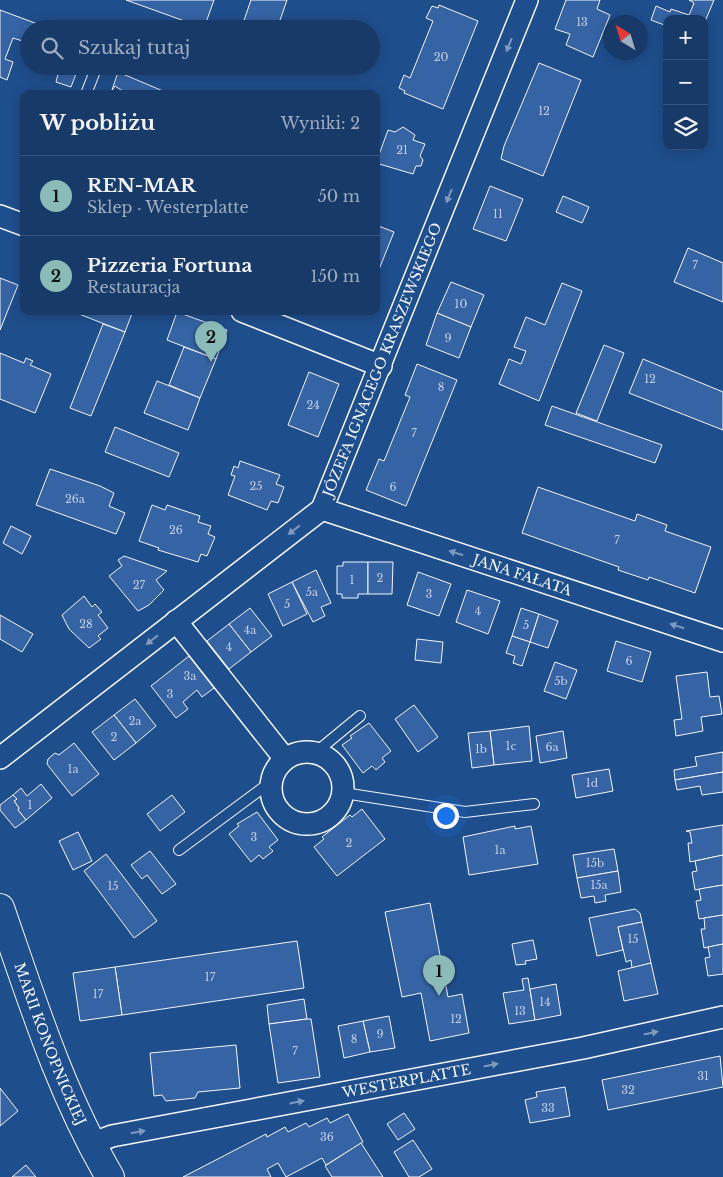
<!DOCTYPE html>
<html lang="pl">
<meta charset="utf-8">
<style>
:root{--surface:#173a69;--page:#244571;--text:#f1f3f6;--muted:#9eadc0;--line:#36547d;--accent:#8bbbb9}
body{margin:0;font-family:"Libre Baskerville",serif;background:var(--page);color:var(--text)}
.controls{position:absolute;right:15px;top:15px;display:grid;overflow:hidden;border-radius:10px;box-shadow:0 2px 12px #0003}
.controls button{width:45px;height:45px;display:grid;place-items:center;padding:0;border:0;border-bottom:1px solid var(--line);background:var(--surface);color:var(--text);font:25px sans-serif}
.compass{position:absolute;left:603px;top:15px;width:45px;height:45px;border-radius:50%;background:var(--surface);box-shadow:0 2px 12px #0003;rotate:322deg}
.you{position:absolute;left:445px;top:815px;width:18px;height:18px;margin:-12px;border:4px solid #fff;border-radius:50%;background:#1a73e8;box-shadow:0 0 0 8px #1a73e833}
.badge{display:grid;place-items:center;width:32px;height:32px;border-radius:50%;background:var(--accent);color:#111;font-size:16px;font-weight:700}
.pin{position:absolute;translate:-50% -41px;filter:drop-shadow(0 1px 2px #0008)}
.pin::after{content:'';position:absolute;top:26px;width:18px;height:15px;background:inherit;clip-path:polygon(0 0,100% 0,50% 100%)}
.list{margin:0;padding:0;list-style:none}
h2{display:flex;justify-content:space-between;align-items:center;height:65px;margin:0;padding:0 20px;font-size:21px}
h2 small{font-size:16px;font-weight:400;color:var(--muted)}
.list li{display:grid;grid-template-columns:32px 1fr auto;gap:15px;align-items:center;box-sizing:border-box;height:80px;padding:0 20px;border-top:1px solid var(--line)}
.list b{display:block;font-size:19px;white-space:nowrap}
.list p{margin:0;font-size:16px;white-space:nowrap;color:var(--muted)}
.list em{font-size:16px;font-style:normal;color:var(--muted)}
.icon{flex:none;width:28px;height:28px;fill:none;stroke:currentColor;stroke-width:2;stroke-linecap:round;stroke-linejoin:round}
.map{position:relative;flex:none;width:723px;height:1177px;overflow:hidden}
.search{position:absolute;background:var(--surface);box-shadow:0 2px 12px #0003;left:20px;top:20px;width:360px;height:55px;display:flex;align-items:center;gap:12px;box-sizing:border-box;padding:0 18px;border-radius:28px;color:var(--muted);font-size:19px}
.panel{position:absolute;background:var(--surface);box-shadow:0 2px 12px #0003;left:20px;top:90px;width:360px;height:225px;border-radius:10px}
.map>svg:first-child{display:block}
.building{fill:#3563a3;stroke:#f2f6ff}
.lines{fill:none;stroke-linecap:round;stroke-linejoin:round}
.lane-casing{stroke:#f2f6ff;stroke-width:12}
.street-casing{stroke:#f2f6ff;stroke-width:24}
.secondary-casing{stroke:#f2f6ff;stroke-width:30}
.lane{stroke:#1f4e8c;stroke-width:10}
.street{stroke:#1f4e8c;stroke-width:21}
.secondary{stroke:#1f4e8c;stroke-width:28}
.oneway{fill:#7e9ac0}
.labels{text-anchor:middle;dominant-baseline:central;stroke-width:4;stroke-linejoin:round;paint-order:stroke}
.number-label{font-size:11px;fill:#c3d1e8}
.street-label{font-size:14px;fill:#f2f6ff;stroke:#1f4e8c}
</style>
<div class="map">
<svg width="723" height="1177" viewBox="0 0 723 1177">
<rect width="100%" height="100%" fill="#1f4e8c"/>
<g class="building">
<polygon points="126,0 214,0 204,28"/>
<polygon points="251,0 287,0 277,29 241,29"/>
<polygon points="566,0 600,0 597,9 610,15 593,57 566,45 570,34 555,29"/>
<polygon points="689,0 714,0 704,24 704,19 667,19 667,26 651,20 656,6 670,12 671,9 689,15 694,3"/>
<polygon points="439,5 478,21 443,109 404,93 405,91 399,88 404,75 410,78 433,21 426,18 432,6 438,8"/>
<polygon points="0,10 51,29 29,29 29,43 13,38 5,59 13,62 7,80 0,77"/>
<polygon points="539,63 581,80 543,176 501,159 504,146"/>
<polygon points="37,66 79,66 71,87 56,82 58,74"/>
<polygon points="118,72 163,91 162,94 123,94 124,92 115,86 112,90"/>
<polygon points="403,127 415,135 413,140 425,144 420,156 423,160 421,166 416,166 413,174 376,163 388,130 395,132"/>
<polygon points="490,186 523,199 506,241 473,229"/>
<polygon points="563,196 589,207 582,223 556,212"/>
<polygon points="376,225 394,232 376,277"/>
<polygon points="688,248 723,263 723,302 674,282"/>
<polygon points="0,278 18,285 0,330"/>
<polygon points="451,282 484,295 471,327 437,313"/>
<polygon points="562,283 582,291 539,401 499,384 509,359 521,364 526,351 514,347 526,317 545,325"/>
<polygon points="81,311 133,311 125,332 79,314"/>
<polygon points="177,312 227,330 216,359 167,340"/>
<polygon points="437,313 471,327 459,358 426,345"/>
<polygon points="103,324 125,332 91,416 70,408"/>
<polygon points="604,345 624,353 597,421 576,413"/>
<polygon points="184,347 216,359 200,398 169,385"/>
<polygon points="0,353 24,363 26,358 33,361 30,365 51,374 35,413 0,399"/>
<polygon points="643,359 723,392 723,430 629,393"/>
<polygon points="417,364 457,380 406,506 366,490 379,459 384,461 410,397 405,395"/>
<polygon points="309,372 339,384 318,437 288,425"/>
<polygon points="157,381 200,398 188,430 144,413"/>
<polygon points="552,406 662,445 655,463 545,425"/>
<polygon points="115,427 179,453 169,477 105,452"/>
<polygon points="240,461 280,475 276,484 284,487 278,503 271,501 267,510 228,495 235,476 231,475 234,466 238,468"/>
<polygon points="50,469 100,486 114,493 109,506 125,513 116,534 36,505"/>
<polygon points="538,487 635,521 637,514 667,525 665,531 711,547 695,593 649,577 648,580 618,570 619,567 522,533"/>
<polygon points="152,505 165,510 167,505 200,516 198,522 211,526 208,534 215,537 207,556 201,554 198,562 158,550 159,548 139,541"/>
<polygon points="11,526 31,536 22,554 3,543"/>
<polygon points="124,556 167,571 156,580 164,590 149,605 138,611 109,576 122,566 118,560"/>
<polygon points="343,562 368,562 368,594 358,594 358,598 342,598 342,594 337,594 337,566 343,566"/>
<polygon points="368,562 393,562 392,594 368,594"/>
<polygon points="316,570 331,603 321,607 325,616 313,622 292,582"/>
<polygon points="418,572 451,584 439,616 407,605"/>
<polygon points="292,582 307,614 283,626 268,594"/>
<polygon points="467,590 500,601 488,634 456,622"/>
<polygon points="84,596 92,607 95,604 102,612 98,615 108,628 98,636 101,639 89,648 69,629 62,615"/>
<polygon points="250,608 272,636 251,652 229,624"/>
<polygon points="521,608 539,614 530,642 512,636"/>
<polygon points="539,614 558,621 548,648 530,642"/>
<polygon points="0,615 33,634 22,652 0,639"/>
<polygon points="229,624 251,652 229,669 207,641"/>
<polygon points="512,636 530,642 522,666 513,663 515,656 506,653"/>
<polygon points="417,639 443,642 441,663 415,660"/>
<polygon points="616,641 651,652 642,682 607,671"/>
<polygon points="189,656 214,688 202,697 197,690 183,702 188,709 176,718 151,686"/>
<polygon points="555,662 577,670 566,699 544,691"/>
<polygon points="707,672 710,697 719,696 722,714 701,717 703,731 676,736 674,720 682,719 676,676"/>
<polygon points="135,699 156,726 136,743 114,715"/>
<polygon points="414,705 438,737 418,752 395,719"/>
<polygon points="114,715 136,743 114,760 92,732"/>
<polygon points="369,723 391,751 382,758 385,762 376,770 372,766 363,773 342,745 352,738 350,736"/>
<polygon points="529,726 532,761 494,765 490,731"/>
<polygon points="490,731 494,765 472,768 468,733"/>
<polygon points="563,731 567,758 540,763 536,736"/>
<polygon points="74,743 99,774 72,796 47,764 48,759 55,753 59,755"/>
<polygon points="723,752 723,772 675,780 674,770 697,766 695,757"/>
<polygon points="609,769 613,791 576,798 572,775"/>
<polygon points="723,772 723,792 702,795 700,786 677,790 675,780"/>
<polygon points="41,784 52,798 26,820 18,810 19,808 14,801 17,799 13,795 21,788 27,796"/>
<polygon points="13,795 17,799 14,801 19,808 18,810 26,820 15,828 0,810 0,805"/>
<polygon points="172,795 185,812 160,831 147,814"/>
<polygon points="362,809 385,839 337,876 314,847 324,839 322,837 350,815 352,817"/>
<polygon points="257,812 278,840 269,847 273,851 263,859 259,855 251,862 229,834 239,826 237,824"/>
<polygon points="723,825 723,855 690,862 688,843 692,843 690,832 686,831"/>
<polygon points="515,826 515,829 531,826 538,864 469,875 463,837"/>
<polygon points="78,832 92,861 73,870 59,841"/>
<polygon points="614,849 618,871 577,878 573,855"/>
<polygon points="150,851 176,884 162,894 147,875 142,879 131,865"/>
<polygon points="106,854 157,921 134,938 84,871"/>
<polygon points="723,855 723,885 695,890 692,872 697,871 695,861"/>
<polygon points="618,871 621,892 605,895 606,901 595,903 594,896 581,898 577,878"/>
<polygon points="723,885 723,915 699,919 696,901 701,900 699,889"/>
<polygon points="430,903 448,997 462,994 469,1033 430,1041 421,993 402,997 385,912"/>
<polygon points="635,909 640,913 642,922 618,927 623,950 597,956 589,918"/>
<polygon points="723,915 723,944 704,948 701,929 705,929 704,918"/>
<polygon points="642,922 651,963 632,968 631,960 626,962 618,927"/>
<polygon points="533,940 537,959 525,961 526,964 516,965 512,944"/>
<polygon points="297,941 304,988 122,1015 115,967"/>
<polygon points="723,944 723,974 708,976 705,958 710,957 708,947"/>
<polygon points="651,963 658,994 624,1001 618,971"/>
<polygon points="115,967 122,1015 80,1021 73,973"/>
<polygon points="528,978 535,1020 509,1024 503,993 524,990 522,979"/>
<polygon points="556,984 561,1015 535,1020 530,989"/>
<polygon points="304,999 307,1019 269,1024 267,1005"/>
<polygon points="389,1016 395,1048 370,1052 363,1021"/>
<polygon points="307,1019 311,1019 320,1077 278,1083 269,1024"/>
<polygon points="363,1021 370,1052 344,1058 338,1026"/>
<polygon points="236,1045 240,1088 198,1092 195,1098 166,1101 162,1095 154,1096 150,1053"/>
<polygon points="720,1056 723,1087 608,1110 602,1080"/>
<polygon points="565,1087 570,1116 530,1123 525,1100 537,1097 536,1092"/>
<polygon points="0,1088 18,1111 0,1126"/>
<polygon points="404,1113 415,1129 398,1140 387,1124"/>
<polygon points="348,1114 363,1142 326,1165 322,1158 286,1177 278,1163 267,1169 271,1177 183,1177 266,1134 267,1137 285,1127 288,1132 306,1123 309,1127 327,1118 330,1123"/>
<polygon points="413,1140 432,1169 419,1177 409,1177 394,1152"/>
<polygon points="361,1143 383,1177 332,1177 325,1166"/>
<polygon points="26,1165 36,1177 12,1177"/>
</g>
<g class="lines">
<g class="lane-casing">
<g id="lane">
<polyline points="111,29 112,27"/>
<polyline points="86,94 97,66"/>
<polyline points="315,753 360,716"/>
<polyline points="344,793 465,812 534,804"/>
<polyline points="179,850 272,781"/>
</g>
</g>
<g class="street-casing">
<g id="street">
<polyline points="0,216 24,225"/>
<polyline points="242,311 381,366"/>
<path id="s1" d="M322,509L723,641"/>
<polyline points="176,621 285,759"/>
<circle cx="307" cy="788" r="36"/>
<path id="s2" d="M0,758L322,509L527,0"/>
<path id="s3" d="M91,1144L112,1136L583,1048L723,1017"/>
</g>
</g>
<g class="secondary-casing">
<g id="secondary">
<path id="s4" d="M0,908C32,1000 60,1092 110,1177"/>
</g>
</g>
<use href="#lane" class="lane"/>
<use href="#street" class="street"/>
<use href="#secondary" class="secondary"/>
</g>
<defs><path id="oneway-solid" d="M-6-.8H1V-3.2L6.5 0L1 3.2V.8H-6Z" transform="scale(1.25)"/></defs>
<g class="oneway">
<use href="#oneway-solid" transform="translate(509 45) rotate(112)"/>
<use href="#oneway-solid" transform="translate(449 196) rotate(112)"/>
<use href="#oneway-solid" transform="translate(294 530) rotate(142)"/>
<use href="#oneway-solid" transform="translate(456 553) rotate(-162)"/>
<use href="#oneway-solid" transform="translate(677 626) rotate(-162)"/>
<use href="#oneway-solid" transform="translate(152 640) rotate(142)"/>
<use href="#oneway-solid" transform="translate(651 1033) rotate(-12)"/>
<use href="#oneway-solid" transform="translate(491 1065) rotate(-11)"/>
<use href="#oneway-solid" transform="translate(297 1102) rotate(-11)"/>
<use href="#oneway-solid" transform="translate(138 1132) rotate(-10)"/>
</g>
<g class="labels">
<g class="number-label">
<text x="582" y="22">13</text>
<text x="441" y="57">20</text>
<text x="544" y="111">12</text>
<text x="402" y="150">21</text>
<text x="498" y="214">11</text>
<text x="695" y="265">7</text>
<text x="461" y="304">10</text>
<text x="448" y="338">9</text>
<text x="650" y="379">12</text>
<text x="441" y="387">8</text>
<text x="313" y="405">24</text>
<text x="414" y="433">7</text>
<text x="256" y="486">25</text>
<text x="393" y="487">6</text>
<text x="75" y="499">26a</text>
<text x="176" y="530">26</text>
<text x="617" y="540">7</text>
<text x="380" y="578">2</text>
<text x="352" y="580">1</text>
<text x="139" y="585">27</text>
<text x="312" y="592">5a</text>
<text x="429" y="594">3</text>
<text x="287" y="604">5</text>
<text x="478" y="611">4</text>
<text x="86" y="624">28</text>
<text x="526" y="625">5</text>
<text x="250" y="630">4a</text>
<text x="229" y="647">4</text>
<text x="629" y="661">6</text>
<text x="190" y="676">3a</text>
<text x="561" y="681">5b</text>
<text x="170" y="694">3</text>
<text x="135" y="721">2a</text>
<text x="114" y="737">2</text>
<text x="511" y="746">1c</text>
<text x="552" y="747">6a</text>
<text x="481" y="749">1b</text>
<text x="73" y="769">1a</text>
<text x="592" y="783">1d</text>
<text x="30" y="805">1</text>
<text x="254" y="837">3</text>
<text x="349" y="843">2</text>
<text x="500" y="850">1a</text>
<text x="595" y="863">15b</text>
<text x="599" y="885">15a</text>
<text x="113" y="886">15</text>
<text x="633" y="939">15</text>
<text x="210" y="977">17</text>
<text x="98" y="994">17</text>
<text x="545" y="1002">14</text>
<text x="520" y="1011">13</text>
<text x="456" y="1019">12</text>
<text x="380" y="1034">9</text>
<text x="354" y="1039">8</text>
<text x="295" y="1051">7</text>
<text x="703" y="1076">31</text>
<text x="628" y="1090">32</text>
<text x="548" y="1108">33</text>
<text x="327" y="1137">36</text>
</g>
<g class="street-label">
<text stroke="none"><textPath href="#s2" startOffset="568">JÓZEFA IGNACEGO KRASZEWSKIEGO</textPath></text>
<text stroke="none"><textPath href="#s1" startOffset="211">JANA FAŁATA</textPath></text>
<text stroke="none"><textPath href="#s4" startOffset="145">MARII KONOPNICKIEJ</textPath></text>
<text stroke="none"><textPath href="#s3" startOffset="322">WESTERPLATTE</textPath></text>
</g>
</g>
</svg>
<div class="controls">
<button>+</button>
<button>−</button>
<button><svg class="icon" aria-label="layers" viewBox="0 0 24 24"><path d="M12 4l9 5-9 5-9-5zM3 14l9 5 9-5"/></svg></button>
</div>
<svg class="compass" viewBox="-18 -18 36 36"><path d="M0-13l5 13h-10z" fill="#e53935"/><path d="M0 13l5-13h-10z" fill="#9eadc0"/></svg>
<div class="you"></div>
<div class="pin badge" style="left:439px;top:996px">1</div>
<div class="pin badge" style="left:211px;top:362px">2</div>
<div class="search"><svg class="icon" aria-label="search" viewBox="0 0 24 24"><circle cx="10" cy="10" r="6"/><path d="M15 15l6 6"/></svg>Szukaj tutaj</div>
<section class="panel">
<h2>W pobliżu<small>Wyniki: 2</small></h2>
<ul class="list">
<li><span class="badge">1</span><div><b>REN-MAR</b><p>Sklep · Westerplatte</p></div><em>50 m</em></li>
<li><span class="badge">2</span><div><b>Pizzeria Fortuna</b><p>Restauracja</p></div><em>150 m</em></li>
</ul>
</section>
</div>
